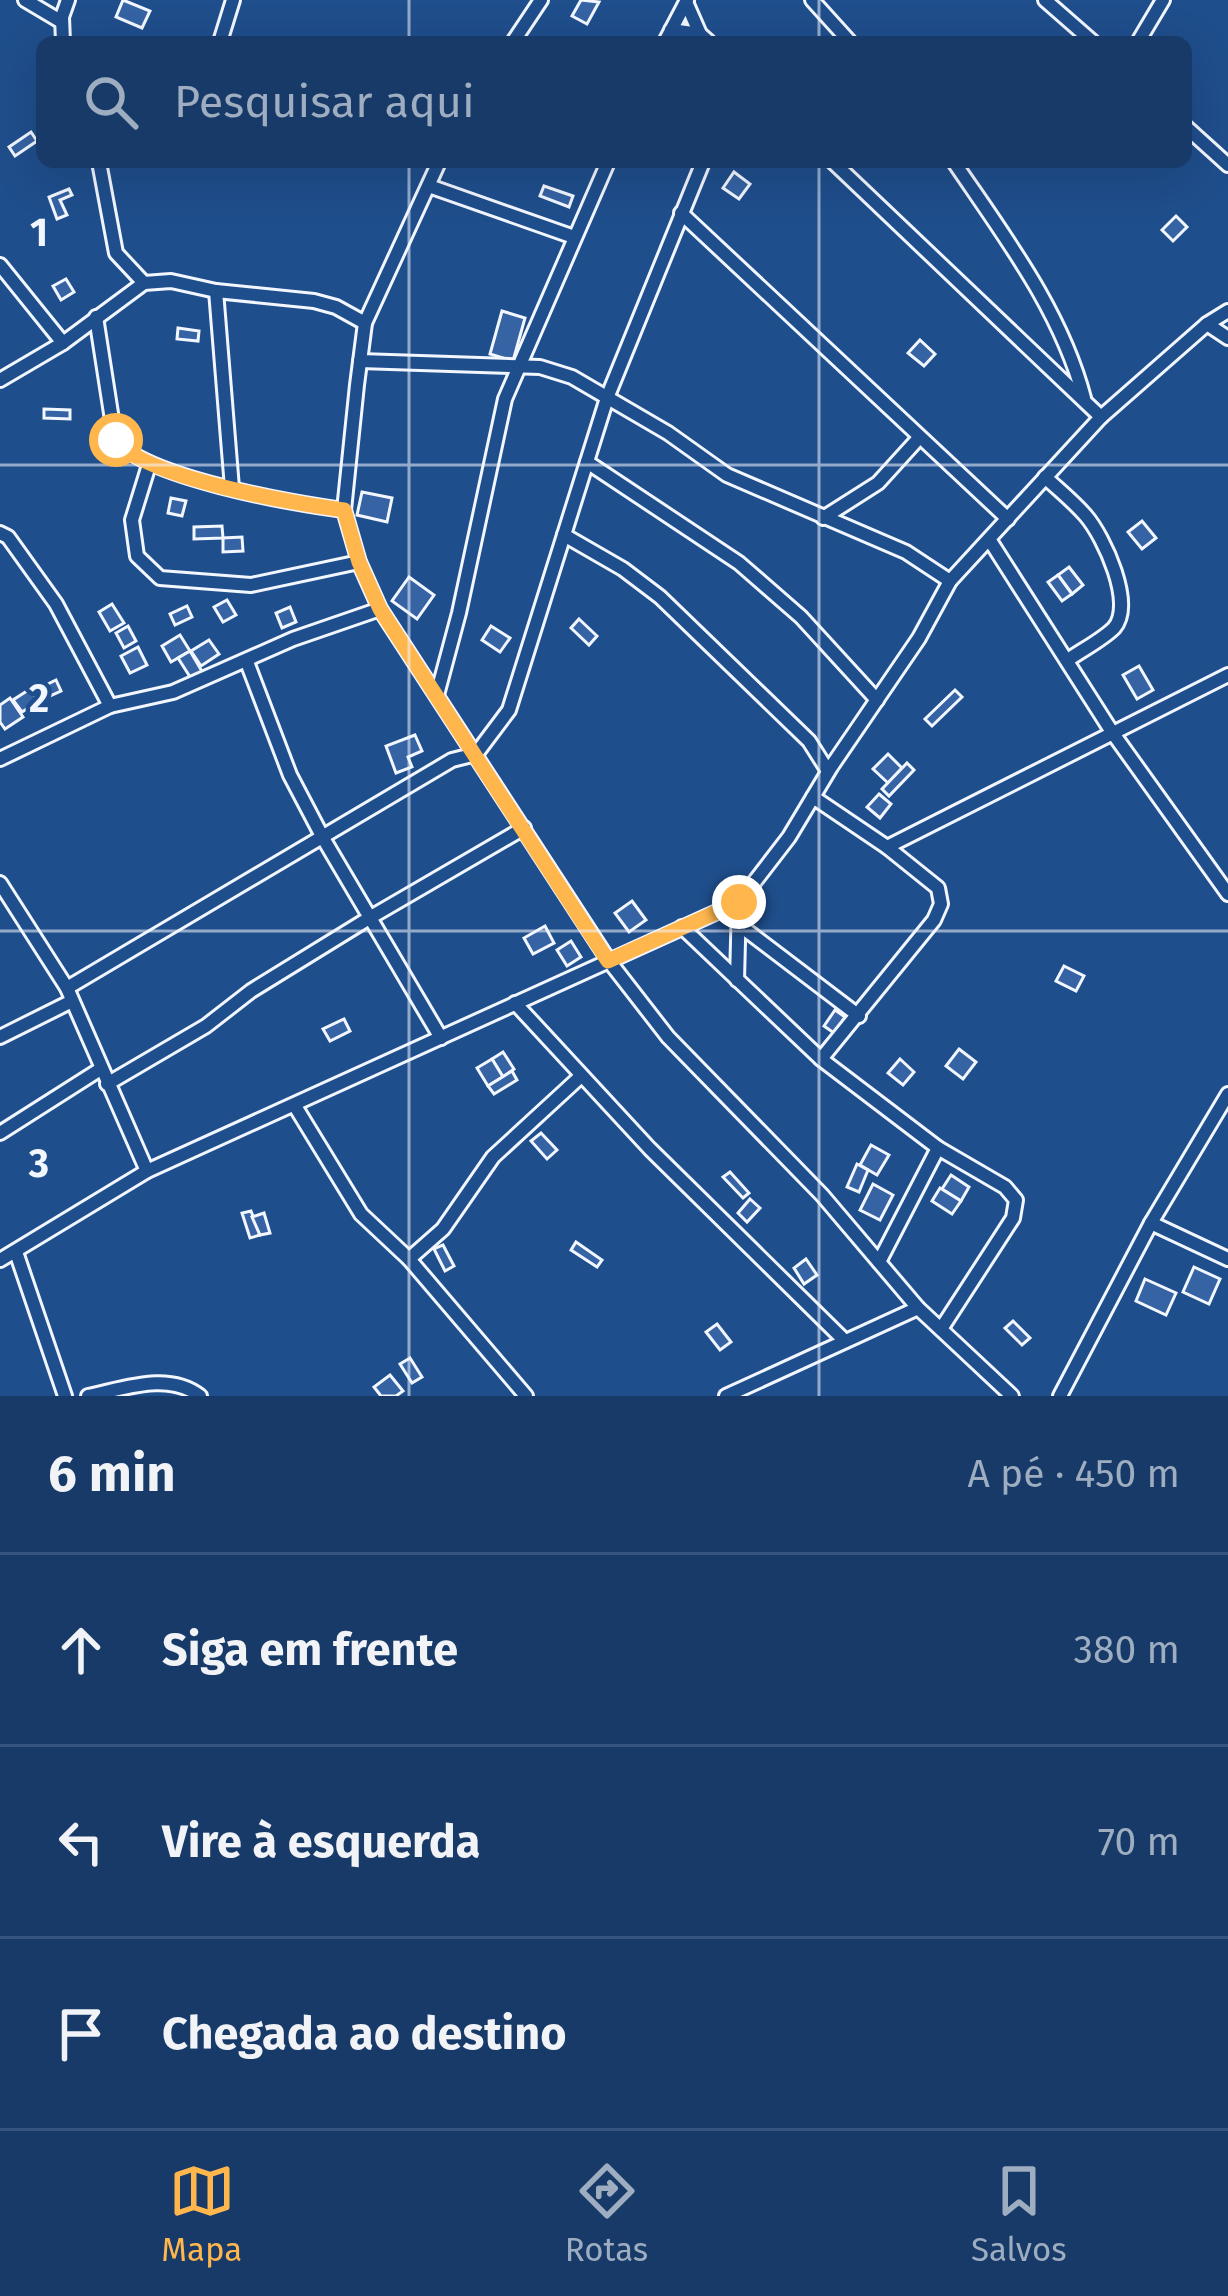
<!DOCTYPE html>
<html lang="pt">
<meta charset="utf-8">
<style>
:root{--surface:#173a69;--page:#20416f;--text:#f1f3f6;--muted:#9eadc0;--line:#36547d;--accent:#ffb74d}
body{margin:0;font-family:"Fira Sans",sans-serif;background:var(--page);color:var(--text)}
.stop{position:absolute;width:36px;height:36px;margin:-27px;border:9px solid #ffb74d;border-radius:50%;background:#fff}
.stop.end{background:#ffb74d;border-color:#fff;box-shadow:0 3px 12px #0008}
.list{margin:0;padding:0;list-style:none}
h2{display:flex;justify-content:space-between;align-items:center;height:156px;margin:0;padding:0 48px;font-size:51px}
h2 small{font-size:39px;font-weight:400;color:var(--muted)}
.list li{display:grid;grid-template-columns:78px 1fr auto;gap:36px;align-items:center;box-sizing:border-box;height:192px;padding:0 48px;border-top:3px solid var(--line)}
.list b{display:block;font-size:45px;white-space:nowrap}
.list em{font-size:39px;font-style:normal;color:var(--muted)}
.icon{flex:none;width:66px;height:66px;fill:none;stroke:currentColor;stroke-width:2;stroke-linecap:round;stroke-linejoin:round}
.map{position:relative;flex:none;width:1228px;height:1396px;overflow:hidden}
.search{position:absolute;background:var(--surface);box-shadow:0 12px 48px #0002;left:36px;right:36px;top:36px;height:132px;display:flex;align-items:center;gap:30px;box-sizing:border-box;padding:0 42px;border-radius:18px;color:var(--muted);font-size:45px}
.sheet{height:732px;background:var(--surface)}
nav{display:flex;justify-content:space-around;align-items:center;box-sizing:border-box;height:168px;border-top:3px solid var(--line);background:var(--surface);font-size:33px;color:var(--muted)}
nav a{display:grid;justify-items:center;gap:6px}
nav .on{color:var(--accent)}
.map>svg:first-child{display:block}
.building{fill:#3563a3;stroke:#f2f6ff;stroke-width:3}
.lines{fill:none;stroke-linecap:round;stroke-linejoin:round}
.street-casing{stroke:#f2f6ff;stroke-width:18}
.street{stroke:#1f4e8c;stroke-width:12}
.route{stroke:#ffb74d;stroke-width:15}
.grid{fill:none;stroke:#f2f6ff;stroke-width:3;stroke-opacity:0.55}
.grid-label{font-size:39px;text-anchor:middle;font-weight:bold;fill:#f2f6ff;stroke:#1f4e8c;stroke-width:9;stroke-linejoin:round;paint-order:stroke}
</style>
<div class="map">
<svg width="1228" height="1396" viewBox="0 0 1228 1396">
<rect width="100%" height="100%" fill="#1f4e8c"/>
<g class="building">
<polygon points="123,0 150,11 142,28 116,17"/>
<polygon points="581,0 599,2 587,24 572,16"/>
<polygon points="31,132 37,141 15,156 9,147"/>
<polygon points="734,172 750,184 739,199 723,188"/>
<polygon points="544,186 573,196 569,207 540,196"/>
<polygon points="69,189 72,195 60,200 67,215 57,219 49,197"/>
<polygon points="1176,216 1187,227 1173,241 1162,230"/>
<polygon points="66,279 74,292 61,300 53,286"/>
<polygon points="502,311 525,318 513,361 490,354"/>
<polygon points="178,328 199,331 198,341 177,339"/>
<polygon points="920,340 935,354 924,366 908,353"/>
<polygon points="44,409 70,410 70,419 44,418"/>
<polygon points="362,492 392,498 387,522 357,515"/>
<polygon points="171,498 186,501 182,516 168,513"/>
<polygon points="1142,521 1156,538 1142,549 1128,532"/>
<polygon points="222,526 223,538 194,539 194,527"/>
<polygon points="242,537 243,551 223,552 223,538"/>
<polygon points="1069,567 1083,585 1072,594 1058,575"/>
<polygon points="1058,575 1072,594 1062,601 1048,582"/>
<polygon points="409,577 434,595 417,619 392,601"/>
<polygon points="227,600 236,615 223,622 214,607"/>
<polygon points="112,604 124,623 110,631 99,612"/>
<polygon points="187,606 192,617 175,625 170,614"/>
<polygon points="290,607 296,622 282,628 276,613"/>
<polygon points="579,619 597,636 589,645 571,628"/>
<polygon points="128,626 136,641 124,648 116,633"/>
<polygon points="491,626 510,638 500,652 482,640"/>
<polygon points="180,635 190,651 171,662 162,646"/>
<polygon points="209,640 219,654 201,666 191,651"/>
<polygon points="138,647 147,665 130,673 121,656"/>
<polygon points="190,651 203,673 192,680 178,658"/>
<polygon points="1139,666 1153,690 1137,699 1123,675"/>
<polygon points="56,680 61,691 41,700 36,690"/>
<polygon points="30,689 39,701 22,712 13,700"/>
<polygon points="955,690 962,697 932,726 925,719"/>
<polygon points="10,698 23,717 5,729 0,722 0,705"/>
<polygon points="415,735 422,751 408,757 412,767 396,773 386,746"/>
<polygon points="888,754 902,768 888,783 873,769"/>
<polygon points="907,763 914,770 889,796 882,789"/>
<polygon points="879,794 891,804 880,818 867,807"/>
<polygon points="632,901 646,920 629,932 615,913"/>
<polygon points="545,926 554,943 533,954 524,938"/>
<polygon points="571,941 581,957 567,966 557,950"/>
<polygon points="1064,966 1084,976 1076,991 1056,981"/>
<polygon points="835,1010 845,1017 834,1033 824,1026"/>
<polygon points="344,1019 350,1031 330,1041 323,1029"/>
<polygon points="959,1049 976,1062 963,1079 946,1066"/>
<polygon points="503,1052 514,1069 503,1077 492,1059"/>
<polygon points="492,1059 503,1077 488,1086 477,1068"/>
<polygon points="900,1059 914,1072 903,1085 888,1073"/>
<polygon points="512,1071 517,1080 494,1094 488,1086"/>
<polygon points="541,1133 557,1150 547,1159 531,1141"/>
<polygon points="871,1145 889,1155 877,1175 860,1165"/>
<polygon points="857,1164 868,1170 859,1192 847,1187"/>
<polygon points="730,1172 749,1193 743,1198 723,1177"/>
<polygon points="951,1175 969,1187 961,1201 942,1189"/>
<polygon points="873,1184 893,1195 880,1220 860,1210"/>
<polygon points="940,1188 961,1201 952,1214 932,1201"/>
<polygon points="750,1199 760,1208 747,1222 738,1213"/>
<polygon points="251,1211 260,1235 250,1238 242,1213"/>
<polygon points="264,1213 270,1233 260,1235 252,1217"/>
<polygon points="576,1242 602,1260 597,1267 571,1250"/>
<polygon points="443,1245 454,1266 445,1271 434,1249"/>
<polygon points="806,1259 817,1275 804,1284 794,1268"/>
<polygon points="1194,1267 1220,1279 1209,1304 1183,1292"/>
<polygon points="1145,1279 1176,1293 1166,1315 1136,1301"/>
<polygon points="1013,1321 1030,1338 1022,1345 1005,1328"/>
<polygon points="717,1324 731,1342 720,1350 706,1332"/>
<polygon points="410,1358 422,1377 412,1383 400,1364"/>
<polygon points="390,1375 403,1391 396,1396 381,1396 374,1387"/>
</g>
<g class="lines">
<g class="street-casing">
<g id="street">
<polyline points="25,0 62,22"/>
<polyline points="812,0 850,42"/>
<polyline points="1045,0 1093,42"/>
<polyline points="686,2 700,34"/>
<polyline points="671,30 700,34 709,42"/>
<polyline points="63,42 62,17 68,0"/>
<polyline points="220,42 233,0"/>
<polyline points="513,42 541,0"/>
<polyline points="665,42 687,0"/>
<polyline points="1138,42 1163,0"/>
<polyline points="1186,127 1228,165"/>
<polyline points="99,162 116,253 144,283"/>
<polyline points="439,162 365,323 357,385 344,510 359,562 380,609 609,961 668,1037 822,1195 918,1308 1012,1396"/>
<polyline points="833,162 1101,417"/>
<path d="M954,162C1004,236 1061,310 1084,398"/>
<polyline points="429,186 574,237"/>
<polyline points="681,213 1008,519"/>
<polyline points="0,265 63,343"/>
<polyline points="216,291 232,488"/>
<path d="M96,317L115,439C143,477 294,504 344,510"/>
<polyline points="1207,324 1228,338"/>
<polyline points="360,361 540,367 572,377 668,433 727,475 906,552 950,581"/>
<polyline points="0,380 63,343 144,283 171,281 216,291 314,301 336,307 365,323"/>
<polyline points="587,462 739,563 801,617 877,700"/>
<polyline points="149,465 132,520 137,556 160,578 251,585 359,562"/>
<path d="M1045,477C1059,490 1074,502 1086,516C1104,537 1135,604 1114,628C1102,640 1082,650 1068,660"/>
<polyline points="823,518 878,483 918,439"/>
<polyline points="0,533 8,537 56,604 110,706"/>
<polyline points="564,535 623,569 660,597 809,741 828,771"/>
<polyline points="989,539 1112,732 1228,894"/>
<polyline points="247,662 290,775 323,838 441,1038"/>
<polyline points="437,695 459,613 505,399 608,162"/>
<polyline points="0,759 110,706 173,692 293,639 380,609"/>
<polyline points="887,847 1228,675"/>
<polyline points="0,883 67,988 147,1171"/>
<polyline points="738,924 859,1016"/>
<polyline points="682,927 821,1059 934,920 941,904 938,888 887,847 813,797"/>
<polyline points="737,980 739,902"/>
<polyline points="67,988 452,760 476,754 509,710 607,398 703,162"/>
<polyline points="515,1003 650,1149 845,1341"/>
<polyline points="0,1037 72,1001"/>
<polyline points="821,1059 938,1148 879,1262"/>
<polyline points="107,1084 206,1026 251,991 371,917 524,828"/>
<polyline points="295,1106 361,1214 409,1259 526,1396"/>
<polyline points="0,1133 99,1070"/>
<polyline points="938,1148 1005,1187 1016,1200 1013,1218 941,1329"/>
<polyline points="1151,1223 1228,1259"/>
<polyline points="16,1252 65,1396"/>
<polyline points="409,1259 443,1229 493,1157 580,1077"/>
<polyline points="0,1260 147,1171 739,902 789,837 831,767 919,638 950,581 1101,417 1207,324 1228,311"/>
<path d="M88,1396C123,1389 168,1371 200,1396"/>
<polyline points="726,1396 918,1308"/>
<polyline points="1060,1396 1151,1223 1228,1094"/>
</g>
</g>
<use href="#street" class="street"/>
</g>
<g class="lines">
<path class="route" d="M116,440C142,477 295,504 344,510L359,562L380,609L608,961L739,902"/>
</g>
<path class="grid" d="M409,0V42M819,0V42M409,162V1396M819,162V1396M0,465H1228M0,931H1228"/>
<g class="grid-label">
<text x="39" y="246">1</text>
<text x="39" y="712">2</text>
<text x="39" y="1177">3</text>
</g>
</svg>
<div class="stop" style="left:116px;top:440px"></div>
<div class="stop end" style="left:739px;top:902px"></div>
<div class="search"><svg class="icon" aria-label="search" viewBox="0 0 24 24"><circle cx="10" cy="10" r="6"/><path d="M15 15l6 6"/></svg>Pesquisar aqui</div>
</div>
<section class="sheet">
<h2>6 min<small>A pé · 450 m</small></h2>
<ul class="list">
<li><svg class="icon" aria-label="ahead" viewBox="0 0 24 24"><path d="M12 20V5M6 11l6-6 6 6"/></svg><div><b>Siga em frente</b></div><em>380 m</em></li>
<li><svg class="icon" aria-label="left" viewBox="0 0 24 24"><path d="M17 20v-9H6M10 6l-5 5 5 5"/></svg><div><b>Vire à esquerda</b></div><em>70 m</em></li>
<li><svg class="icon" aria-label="arrive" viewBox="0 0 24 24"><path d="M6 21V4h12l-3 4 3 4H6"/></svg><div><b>Chegada ao destino</b></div></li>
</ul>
</section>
<nav>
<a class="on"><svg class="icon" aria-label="map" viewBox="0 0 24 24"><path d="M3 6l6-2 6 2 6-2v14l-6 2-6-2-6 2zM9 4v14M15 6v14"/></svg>Mapa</a>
<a><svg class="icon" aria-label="directions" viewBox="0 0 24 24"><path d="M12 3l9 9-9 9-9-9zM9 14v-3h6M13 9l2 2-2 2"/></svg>Rotas</a>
<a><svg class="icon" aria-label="saved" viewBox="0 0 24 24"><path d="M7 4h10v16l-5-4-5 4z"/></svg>Salvos</a>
</nav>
